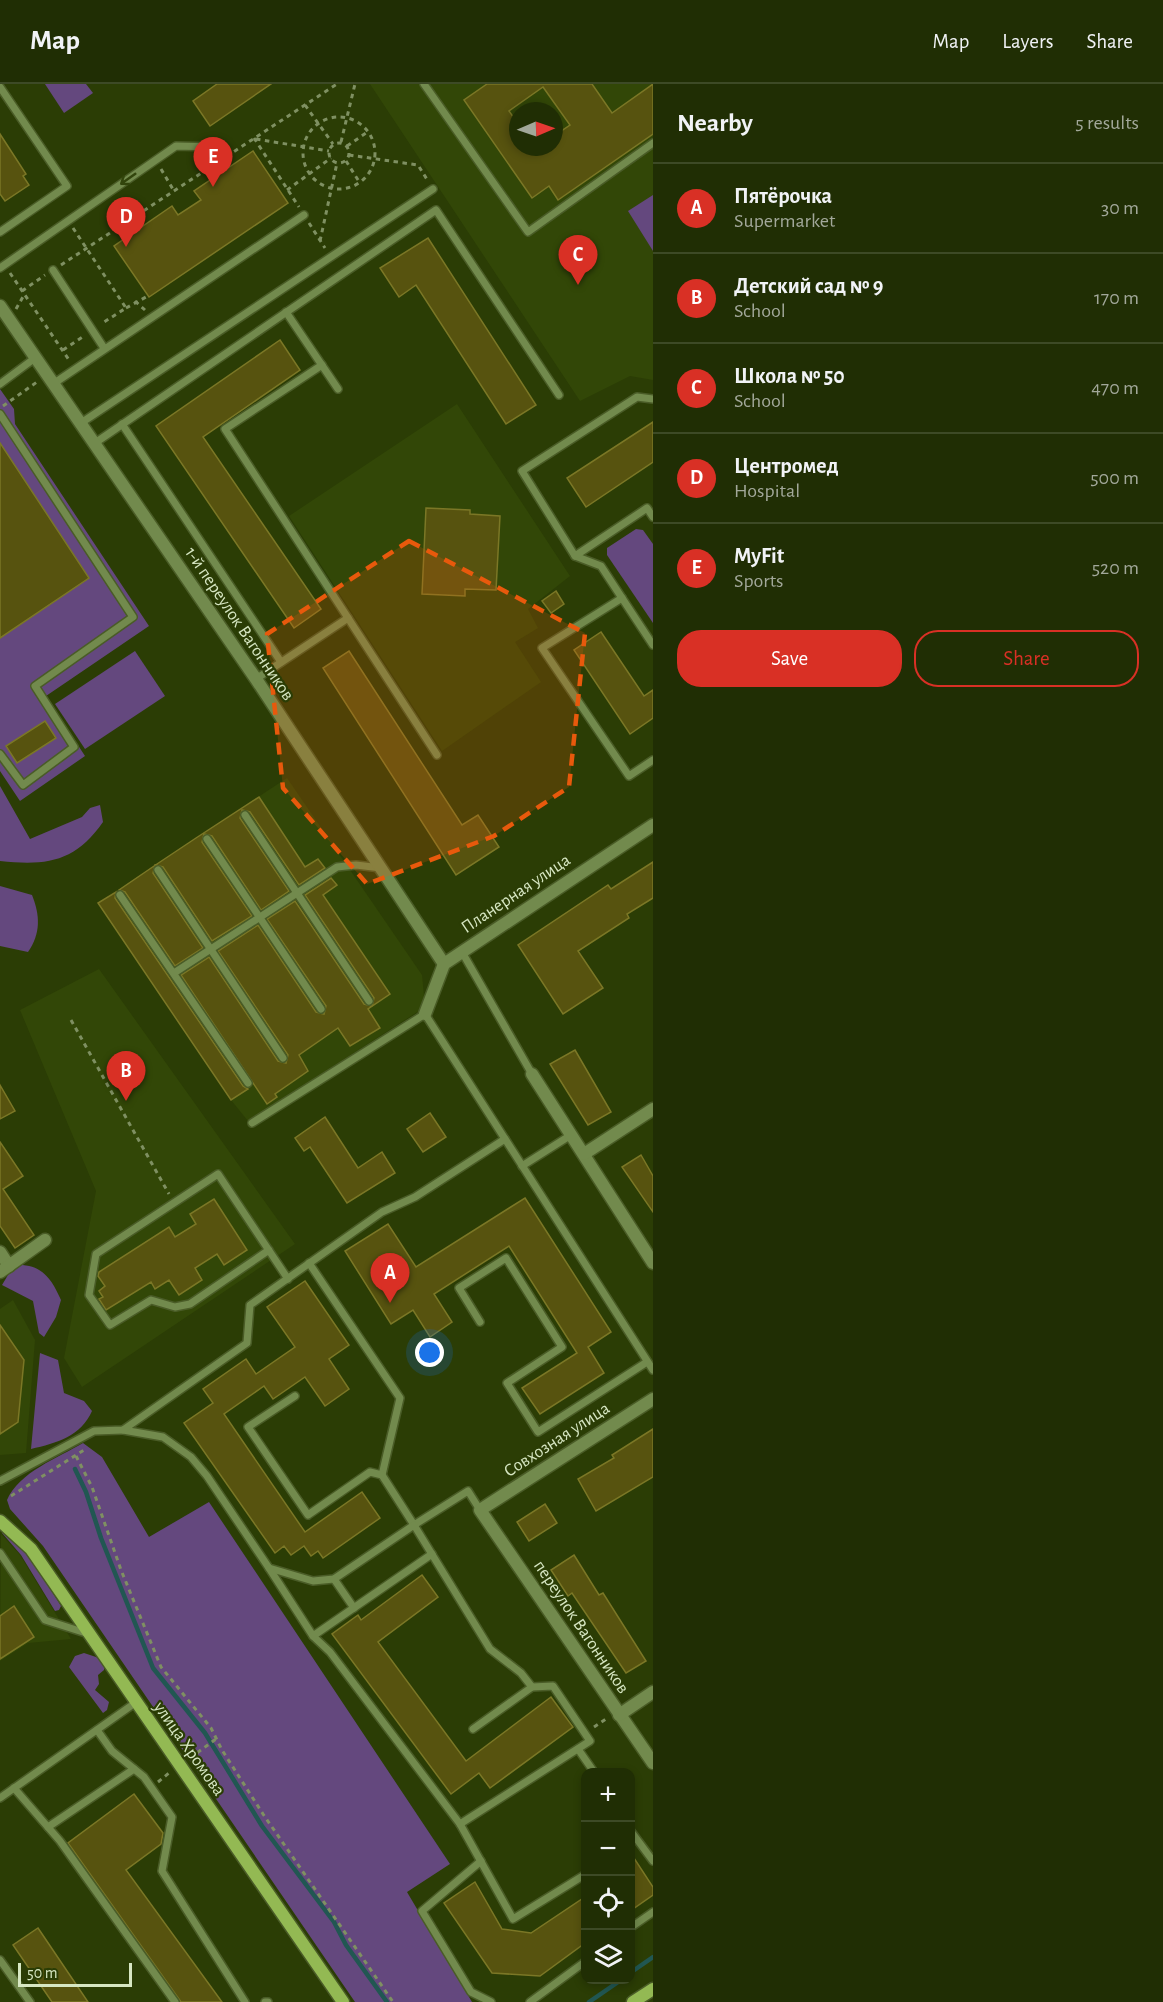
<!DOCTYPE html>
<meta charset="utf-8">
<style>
:root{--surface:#202e04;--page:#2d3a13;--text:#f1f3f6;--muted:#a2a89a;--line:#3d4a26;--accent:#d93025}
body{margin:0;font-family:"Alegreya Sans",sans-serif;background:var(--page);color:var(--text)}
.controls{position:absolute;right:18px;bottom:18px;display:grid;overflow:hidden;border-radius:12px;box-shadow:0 3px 9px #0003}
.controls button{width:54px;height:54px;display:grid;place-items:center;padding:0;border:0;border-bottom:2px solid var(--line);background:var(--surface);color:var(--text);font:30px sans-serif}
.compass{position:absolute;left:509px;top:18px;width:54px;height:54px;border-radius:50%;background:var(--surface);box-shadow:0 3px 9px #0003;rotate:88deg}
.scale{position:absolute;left:18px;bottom:15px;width:114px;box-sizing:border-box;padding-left:6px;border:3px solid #d7e7c3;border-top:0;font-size:16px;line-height:21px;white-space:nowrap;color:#d7e7c3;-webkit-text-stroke:4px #2b3d05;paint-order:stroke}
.you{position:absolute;left:430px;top:1269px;width:21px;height:21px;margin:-15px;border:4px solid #fff;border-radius:50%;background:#1a73e8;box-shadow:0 0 0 9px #1a73e833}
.badge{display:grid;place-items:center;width:39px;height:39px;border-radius:50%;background:var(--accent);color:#fff;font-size:20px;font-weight:700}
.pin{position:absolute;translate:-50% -50px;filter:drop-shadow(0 2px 3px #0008)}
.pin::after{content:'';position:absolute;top:32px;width:21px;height:18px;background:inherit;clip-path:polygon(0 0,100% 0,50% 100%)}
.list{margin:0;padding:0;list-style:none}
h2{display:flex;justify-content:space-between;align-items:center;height:78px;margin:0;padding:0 24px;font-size:26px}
h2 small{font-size:20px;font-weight:400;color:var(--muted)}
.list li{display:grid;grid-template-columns:39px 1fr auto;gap:18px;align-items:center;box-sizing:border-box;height:90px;padding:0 24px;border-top:2px solid var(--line)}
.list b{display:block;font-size:22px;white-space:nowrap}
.list p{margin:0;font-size:20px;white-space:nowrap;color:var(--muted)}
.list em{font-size:20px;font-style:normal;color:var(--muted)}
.actions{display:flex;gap:12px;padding:18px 24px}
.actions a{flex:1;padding:14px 0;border:2px solid var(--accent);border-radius:24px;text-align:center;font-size:21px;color:var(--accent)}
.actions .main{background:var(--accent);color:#fff}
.icon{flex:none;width:33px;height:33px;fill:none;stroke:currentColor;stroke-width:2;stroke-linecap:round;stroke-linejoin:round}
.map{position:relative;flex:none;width:653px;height:1918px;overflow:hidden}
header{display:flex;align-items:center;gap:36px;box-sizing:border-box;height:84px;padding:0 30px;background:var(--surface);border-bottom:2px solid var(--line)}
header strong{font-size:28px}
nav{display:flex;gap:33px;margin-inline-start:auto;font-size:21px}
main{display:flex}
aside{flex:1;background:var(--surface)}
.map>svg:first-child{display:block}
.built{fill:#324707;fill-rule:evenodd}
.green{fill:#64487e}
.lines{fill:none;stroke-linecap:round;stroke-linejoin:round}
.stream{stroke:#215752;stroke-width:4.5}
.building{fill:#57530f;stroke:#7b7726;stroke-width:1.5;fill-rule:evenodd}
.service-casing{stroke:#4a5c27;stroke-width:10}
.minor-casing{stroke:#4a5c27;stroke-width:15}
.secondary-casing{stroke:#4a5c27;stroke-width:15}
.path{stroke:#7f9062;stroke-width:3;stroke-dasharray:4.5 4.5;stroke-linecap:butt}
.service{stroke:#728a4d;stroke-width:7}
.minor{stroke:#728a4d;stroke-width:12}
.secondary{stroke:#93b953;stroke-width:12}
.oneway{stroke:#32450c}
.marked{fill:#e8590c;fill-opacity:0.2;stroke:#e8590c;stroke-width:4.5;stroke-dasharray:12 8;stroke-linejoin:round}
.labels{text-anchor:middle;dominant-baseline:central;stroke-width:4.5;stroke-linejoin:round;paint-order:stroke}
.street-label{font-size:18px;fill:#d7e7c3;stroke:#2b3d05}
</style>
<header>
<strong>Map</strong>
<nav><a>Map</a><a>Layers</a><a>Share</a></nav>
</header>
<main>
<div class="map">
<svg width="653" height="1918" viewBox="0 0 653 1918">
<rect width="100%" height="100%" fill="#2b3d05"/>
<g class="built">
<path d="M370,0H653V296L630,292L580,317ZM518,27H554V63H518Z"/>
<polygon points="457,320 570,492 528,525 538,544 515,558 541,598 442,667 289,432"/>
<polygon points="287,694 422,891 425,923 248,1037 231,1016 98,819"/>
<polygon points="99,885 295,1160 82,1303 64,1274 96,1107 20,926"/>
<polygon points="13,1216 35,1256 26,1369 0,1371 0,1225"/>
<polygon points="1,1450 20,1471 71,1555 28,1559 0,1577"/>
</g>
<g class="green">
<polygon points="45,0 86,0 93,9 64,29"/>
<polygon points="653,111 653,167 628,127"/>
<polygon points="0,305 14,325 15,340 149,542 46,612 85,672 20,717 0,687"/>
<polygon points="636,445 643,446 653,460 653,539 607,471 607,464"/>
<polygon points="135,567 165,612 85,665 55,620"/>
<path d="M0,702L30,755L82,733L90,724L100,721L103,738C75,778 47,782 0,777Z"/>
<path d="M0,802L32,811C40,831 41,849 28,868L0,862Z"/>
<path d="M19,1181C43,1181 52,1196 61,1216L56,1233L44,1253L39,1249L33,1217L2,1201L11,1186Z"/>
<path d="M40,1269L58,1276L64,1309L84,1317L92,1327C81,1352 57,1359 31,1365Z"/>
<path d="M83,1359L102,1373L149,1453L209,1418L450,1780L407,1808L472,1918H355L43,1462L10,1425L7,1416C19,1388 58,1374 83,1359Z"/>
<polygon points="2,1445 24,1464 61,1522 59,1526 55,1527 21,1471 2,1449"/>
<polygon points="84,1569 96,1573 105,1579 104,1586 98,1591 99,1600 95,1606 109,1618 107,1626 103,1629 69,1583 75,1572"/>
</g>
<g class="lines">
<g class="stream">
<polyline points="75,1385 86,1408 101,1454 153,1584 205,1649 262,1742 334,1838 346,1861 387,1918"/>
<polyline points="630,1889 653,1873"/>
<polyline points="589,1918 621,1896"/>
</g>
</g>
<g class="building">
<polygon points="217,0 271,0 210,42 193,17"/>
<path d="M487,0H592L612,29L653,0V50L558,116L549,102L532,114L464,16ZM543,3L570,41L554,52V63H518V40L509,27Z"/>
<polygon points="0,50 26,90 23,92 29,101 5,117 0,110"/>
<polygon points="253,67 288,119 149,213 114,162 172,122 178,131 201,116 194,107"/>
<polygon points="428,154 536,321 506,340 416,201 399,213 380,184"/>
<polygon points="280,256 300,286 203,353 321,525 294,544 156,342"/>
<polygon points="653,338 653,378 586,423 567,394"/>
<polygon points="0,359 89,494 0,554"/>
<polygon points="426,424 470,426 470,430 500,432 496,506 465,505 465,512 422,510"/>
<polygon points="556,507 564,520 551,529 542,517"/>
<polygon points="601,548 644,612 653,606 653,634 630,650 574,566"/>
<polygon points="349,567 462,741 478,731 499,763 456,791 323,584"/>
<polygon points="45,637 56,654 17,679 6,662"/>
<polygon points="259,713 305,783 318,775 325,784 299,801 250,728 242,726 240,734 289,807 261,826 212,752 204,750 202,758 252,832 212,857 163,783 155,781 153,789 203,864 175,882 125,808 119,806 157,780 196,754"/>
<polygon points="653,778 653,814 627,830 629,834 578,867 603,904 563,930 518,861 608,801 611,805"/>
<polygon points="331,794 337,801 323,811 390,910 368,925 380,944 350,962 338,944 299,971 308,987 275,1010 277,1013 267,1020 181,891 209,873 278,977 286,979 288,971 218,867 258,841 316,928 324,930 326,922 267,835 295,817 364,920 372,922 374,914 305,811"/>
<polygon points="116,808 115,814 243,1002 248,1005 231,1016 98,819"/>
<polygon points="575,966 611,1028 588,1041 550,980"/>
<polygon points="0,1001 15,1027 0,1035"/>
<polygon points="430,1029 446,1053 423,1068 407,1045"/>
<polygon points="325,1033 358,1084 382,1068 395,1089 347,1119 310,1063 304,1067 295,1054"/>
<polygon points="0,1058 23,1092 3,1105 34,1151 15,1164 0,1142"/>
<polygon points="641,1071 653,1092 653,1128 622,1083"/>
<polygon points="525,1114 611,1248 588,1263 604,1289 540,1330 522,1304 577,1269 509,1162 434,1210 452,1238 430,1253 413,1226 391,1240 345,1167 388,1140 416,1183"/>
<polygon points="214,1115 247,1166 224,1181 217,1170 195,1184 202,1196 179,1211 169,1196 155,1205 151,1198 106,1226 99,1215 103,1213 99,1207 105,1202 98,1192 99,1188 169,1143 175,1153 196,1140 190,1130"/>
<polygon points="305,1197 349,1261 329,1275 349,1305 325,1322 305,1293 273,1315 264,1302 224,1330 305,1448 362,1408 380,1434 323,1474 318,1467 311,1472 304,1462 291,1471 284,1462 275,1469 184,1339 213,1319 203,1305 246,1275 256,1290 295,1263 267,1223"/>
<polygon points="0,1241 24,1276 18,1338 0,1350"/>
<polygon points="653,1345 653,1393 596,1427 578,1395 614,1374 612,1371"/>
<polygon points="545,1420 557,1439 529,1457 517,1438"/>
<polygon points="574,1471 599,1511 603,1509 646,1577 626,1589 572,1509 568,1512 551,1486"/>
<polygon points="422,1491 438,1513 378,1558 466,1677 551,1613 573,1643 490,1704 479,1689 451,1710 332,1550 358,1531 361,1536"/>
<polygon points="14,1522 34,1553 0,1575 0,1532"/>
<polygon points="134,1710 163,1749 161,1760 126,1786 222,1918 181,1918 68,1759"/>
<polygon points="630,1768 653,1803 653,1811 630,1827"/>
<polygon points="475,1798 502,1845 531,1849 585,1813 585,1859 540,1892 492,1889 444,1819"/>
<polygon points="38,1844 88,1918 52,1918 13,1861"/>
</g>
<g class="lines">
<g class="service-casing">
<g id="service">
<polyline points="424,0 528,148 653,59"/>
<polyline points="0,3 67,102 0,148"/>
<polyline points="0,184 176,62 215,63"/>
<polyline points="53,186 104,264"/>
<polyline points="286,228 338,305"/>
<polyline points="0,300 35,274"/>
<polyline points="53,300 304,131"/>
<polyline points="653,315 637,313 522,387 575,472 601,482 622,514 542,564 629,692 653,676"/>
<polyline points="0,330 133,533 35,602 74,663 23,701 0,670"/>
<polyline points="81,339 433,105"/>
<polyline points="122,340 281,578"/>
<polyline points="95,359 436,126 559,311"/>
<polyline points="575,472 647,424 653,433"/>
<polyline points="622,514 653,561"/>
<polyline points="348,534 437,671"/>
<polyline points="256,595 348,534 225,345 322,281"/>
<polyline points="245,731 369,917"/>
<polyline points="207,755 321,925"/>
<polyline points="158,786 283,974"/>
<polyline points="120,811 248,999"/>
<polyline points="462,868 532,990"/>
<polyline points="174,889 337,783 356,781 381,784"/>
<polyline points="252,1039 425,930 653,1286"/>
<polyline points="522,1082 571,1051"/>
<polyline points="269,1166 190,1220 175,1223 151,1216 110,1241 89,1211 96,1170 218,1090 288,1195"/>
<polyline points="309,1179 400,1314 382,1391"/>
<polyline points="480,1238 459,1204 506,1174 562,1263 507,1299 538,1348 647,1278"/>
<polyline points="295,1312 248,1343 308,1431 370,1388 382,1391 414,1441 468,1407 480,1426"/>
<polyline points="123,1346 163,1353 191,1373 207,1392 269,1484 313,1497 334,1495 414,1441 490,1565 521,1589 532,1603"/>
<polyline points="0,1397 94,1347 123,1346 247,1259 250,1221 382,1128 415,1113 505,1055"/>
<polyline points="0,1469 45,1536 89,1550"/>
<polyline points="269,1484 313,1552 330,1568 460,1740 513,1835 586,1790"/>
<polyline points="334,1495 354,1524"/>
<polyline points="313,1552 432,1470"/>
<polyline points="97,1646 112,1667 144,1693 172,1733 162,1787 245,1918"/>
<polyline points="578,1665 594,1688"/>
<polyline points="14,1704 60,1757 175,1918"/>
<polyline points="0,1714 135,1619"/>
<polyline points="460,1740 590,1657 553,1602 532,1603 473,1645"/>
<polyline points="48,1743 134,1685"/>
<polyline points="630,1746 653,1777"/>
<polyline points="481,1777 422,1827 471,1908 491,1918"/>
<polyline points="630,1844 653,1828"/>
<polyline points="0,1876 30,1918"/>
<polyline points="265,1918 268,1918"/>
<polyline points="530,1918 586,1877"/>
</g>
</g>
<g class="minor-casing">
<g id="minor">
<polyline points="0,222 256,595 444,880"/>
<polyline points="425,930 444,880 653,741"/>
<polyline points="532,990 653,1179"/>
<polyline points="584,1070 653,1025"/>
<polyline points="0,1168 9,1182"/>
<polyline points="0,1188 45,1156"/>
<polyline points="653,1315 480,1426 653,1679"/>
<polyline points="619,1631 653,1608"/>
</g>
</g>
<g class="secondary-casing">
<g id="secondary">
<polyline points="0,1437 31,1465 343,1918"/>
<polyline points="633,1918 653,1905"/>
</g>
</g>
<g class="path">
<polyline points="305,21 333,60"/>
<circle cx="339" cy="69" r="36"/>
<polyline points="254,54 299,123"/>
<polyline points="256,55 329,67"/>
<polyline points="341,58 355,0"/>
<circle cx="339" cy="69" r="10"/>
<polyline points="347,62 369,47"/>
<polyline points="349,71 418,81 428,97"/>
<polyline points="346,77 360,99"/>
<polyline points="161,85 174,107"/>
<polyline points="287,106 331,74"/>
<polyline points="309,139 325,164"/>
<polyline points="73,144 126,224 101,240"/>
<polyline points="320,157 337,79"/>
<polyline points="61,181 337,0"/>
<polyline points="10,189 69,276 67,277"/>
<polyline points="22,207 45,191"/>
<polyline points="135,217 145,226"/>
<polyline points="126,224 146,213"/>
<polyline points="16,225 24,211"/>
<polyline points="63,266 84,252"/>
<polyline points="3,322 37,298"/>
<polyline points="71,936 169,1110"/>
<polyline points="76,1372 92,1403 121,1486 161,1583 211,1644 222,1666 263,1730 393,1918"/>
<polyline points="11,1412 84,1366"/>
<polyline points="594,1643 606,1635"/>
<polyline points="190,1674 216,1655"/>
<polyline points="158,1698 169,1689"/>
</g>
<use href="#service" class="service"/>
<use href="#minor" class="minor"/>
<use href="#secondary" class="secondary"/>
</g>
<defs><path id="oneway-shaft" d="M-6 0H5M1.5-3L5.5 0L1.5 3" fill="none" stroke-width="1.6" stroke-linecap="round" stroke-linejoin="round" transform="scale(1.5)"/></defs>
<use class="oneway" href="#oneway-shaft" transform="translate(128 95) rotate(145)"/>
<path class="marked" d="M409,457L585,549L569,703L494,752L367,800L283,704L267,550Z"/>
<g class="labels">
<g class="street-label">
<text transform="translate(239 540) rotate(56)">1-й переулок Вагонников</text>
<text transform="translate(516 810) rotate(-34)">Планерная улица</text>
<text transform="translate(557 1356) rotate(-33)">Совхозная улица</text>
<text transform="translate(581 1543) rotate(56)">переулок Вагонников</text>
<text transform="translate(189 1665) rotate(55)">улица Хромова</text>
</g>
</g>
</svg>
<div class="controls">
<button>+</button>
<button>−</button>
<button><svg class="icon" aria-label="locate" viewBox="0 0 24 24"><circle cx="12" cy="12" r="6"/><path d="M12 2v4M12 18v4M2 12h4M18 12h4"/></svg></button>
<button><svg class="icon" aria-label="layers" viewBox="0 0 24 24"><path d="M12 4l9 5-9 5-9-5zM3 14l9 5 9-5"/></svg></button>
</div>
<svg class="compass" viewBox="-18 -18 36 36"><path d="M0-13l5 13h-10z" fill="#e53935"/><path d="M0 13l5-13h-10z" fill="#a2a89a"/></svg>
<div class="scale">50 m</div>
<div class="you"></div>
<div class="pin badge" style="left:390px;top:1219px">A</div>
<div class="pin badge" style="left:126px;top:1017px">B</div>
<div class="pin badge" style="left:578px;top:201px">C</div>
<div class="pin badge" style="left:126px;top:163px">D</div>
<div class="pin badge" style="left:213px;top:103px">E</div>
</div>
<aside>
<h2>Nearby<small>5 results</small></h2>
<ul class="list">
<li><span class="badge">A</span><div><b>Пятёрочка</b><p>Supermarket</p></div><em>30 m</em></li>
<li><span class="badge">B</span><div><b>Детский сад № 9</b><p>School</p></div><em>170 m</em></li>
<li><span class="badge">C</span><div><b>Школа № 50</b><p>School</p></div><em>470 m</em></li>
<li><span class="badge">D</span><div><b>Центромед</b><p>Hospital</p></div><em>500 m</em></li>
<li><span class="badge">E</span><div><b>MyFit</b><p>Sports</p></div><em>520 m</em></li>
</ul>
<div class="actions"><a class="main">Save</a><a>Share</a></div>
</aside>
</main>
